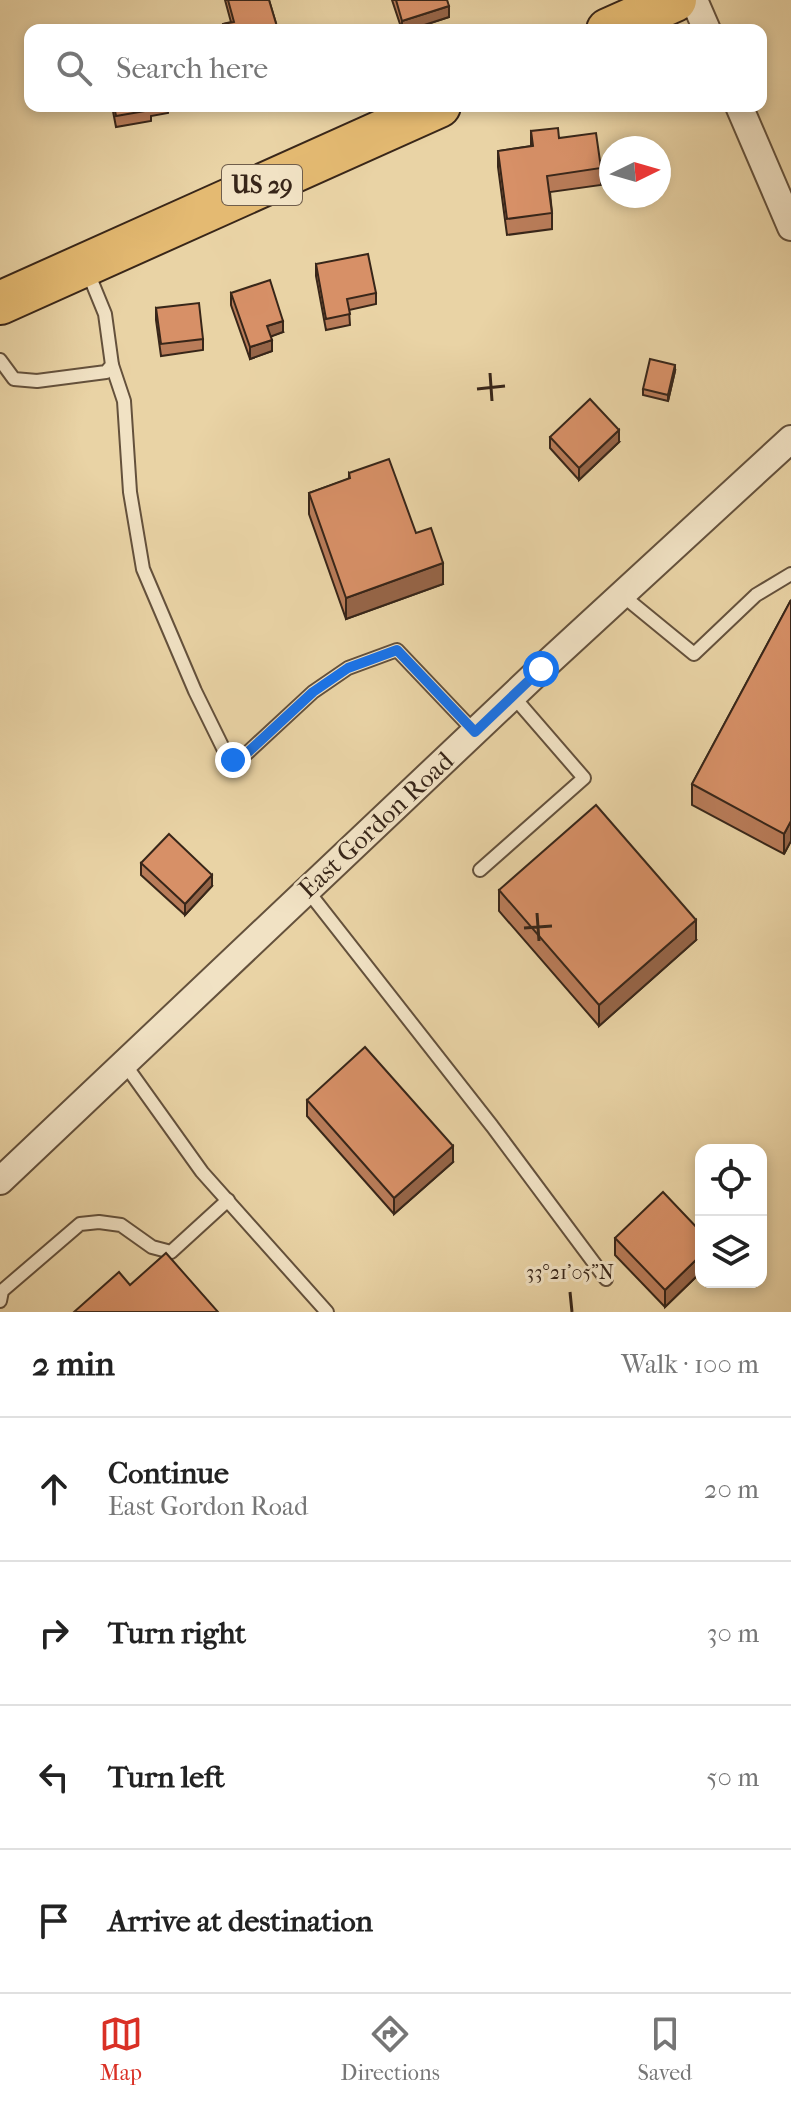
<!DOCTYPE html>
<meta charset="utf-8">
<style>
:root{--surface:#fff;--page:#f2f2f2;--text:#222;--muted:#767676;--line:#e0e0e0;--accent:#d93025}
body{margin:0;font-family:"IM FELL French Canon",serif;background:var(--page);color:var(--text)}
.controls{position:absolute;right:24px;bottom:24px;display:grid;overflow:hidden;border-radius:16px;box-shadow:0 4px 12px #0003}
.controls button{width:72px;height:72px;display:grid;place-items:center;padding:0;border:0;border-bottom:2px solid var(--line);background:var(--surface);color:var(--text);font:40px sans-serif}
.compass{position:absolute;left:599px;top:136px;width:72px;height:72px;border-radius:50%;background:var(--surface);box-shadow:0 4px 12px #0003;rotate:85deg}
.stop{position:absolute;width:24px;height:24px;margin:-18px;border:6px solid #1a73e8;border-radius:50%;background:#fff}
.stop.end{background:#1a73e8;border-color:#fff;box-shadow:0 2px 8px #0008}
.list{margin:0;padding:0;list-style:none}
h2{display:flex;justify-content:space-between;align-items:center;height:104px;margin:0;padding:0 32px;font-size:34px}
h2 small{font-size:26px;font-weight:400;color:var(--muted)}
.list li{display:grid;grid-template-columns:52px 1fr auto;gap:24px;align-items:center;box-sizing:border-box;height:144px;padding:0 32px;border-top:2px solid var(--line)}
.list b{display:block;font-size:30px;white-space:nowrap}
.list p{margin:0;font-size:26px;white-space:nowrap;color:var(--muted)}
.list em{font-size:26px;font-style:normal;color:var(--muted)}
.icon{flex:none;width:44px;height:44px;fill:none;stroke:currentColor;stroke-width:2;stroke-linecap:round;stroke-linejoin:round}
.map{position:relative;flex:none;width:791px;height:1312px;overflow:hidden}
.search{position:absolute;background:var(--surface);box-shadow:0 4px 12px #0003;left:24px;right:24px;top:24px;height:88px;display:flex;align-items:center;gap:20px;box-sizing:border-box;padding:0 28px;border-radius:16px;color:var(--muted);font-size:30px}
.sheet{height:680px;background:var(--surface)}
nav{display:flex;justify-content:space-around;align-items:center;box-sizing:border-box;height:112px;border-top:2px solid var(--line);background:var(--surface);font-size:22px;color:var(--muted)}
nav a{display:grid;justify-items:center;gap:4px}
nav .on{color:var(--accent)}
.map>svg:first-child{display:block}
.lines{fill:none;stroke-linecap:round;stroke-linejoin:round}
.lane-casing{stroke:#64513c;stroke-width:16}
.street-casing{stroke:#64513c;stroke-width:30}
.primary-casing{stroke:#382619;stroke-width:46}
.lane{stroke:#f1e2c4;stroke-width:12}
.street{stroke:#f1e2c4;stroke-width:26}
.primary{stroke:#e4ba72;stroke-width:42}
.wall{fill:#b97c59;stroke:#382619;stroke-width:2}
.shaded-wall{fill:#966548;stroke:#382619;stroke-width:2}
.building{fill:#d79067;stroke:#382619;stroke-width:2}
.route{stroke:#1a73e8;stroke-width:10}
.ticks{fill:none;stroke:#382619;stroke-width:3}
.labels{text-anchor:middle;dominant-baseline:central;stroke-width:6;stroke-linejoin:round;paint-order:stroke}
.shield{fill:#f1e2c4;stroke:#705e4c;stroke-width:2}
.shield-label{font-size:24px;font-weight:bold;fill:#382619}
.street-label{font-size:26px;fill:#382619;stroke:#f1e2c4}
.ticks-label{font-size:20px;text-anchor:middle;fill:#382619;stroke:#f1e2c4;stroke-width:6;stroke-linejoin:round;paint-order:stroke}
</style>
<div class="map">
<svg width="791" height="1312" viewBox="0 0 791 1312">
<rect width="100%" height="100%" fill="#e9d3a5"/>
<filter id="stains"><feTurbulence type="fractalNoise" baseFrequency=".0025" numOctaves="4"/><feColorMatrix values="0 0 0 0 .2 0 0 0 0 .09 0 0 0 0 .02 0 0 0 .5 -.17"/></filter>
<radialGradient id="worn" r=".72"><stop offset=".6" stop-color="#630" stop-opacity="0"/><stop offset="1" stop-color="#630" stop-opacity=".3"/></radialGradient>
<g class="lines">
<g class="lane-casing">
<g id="lane">
<polyline points="0,360 14,379 37,381 106,372 112,365 105,314 87,270"/>
<polyline points="112,365 124,401 130,492 143,569 195,691 224,750 233,760 246,754 313,692 348,668 397,650 475,732"/>
<polyline points="622,595 694,654 756,595 791,574"/>
<polyline points="480,870 584,778 513,696"/>
<polyline points="307,890 492,1126 606,1279"/>
<polyline points="124,1063 202,1172 327,1312"/>
<polyline points="0,1301 2,1291 80,1224 99,1222 121,1225 152,1247 171,1252 228,1200"/>
</g>
</g>
<g class="street-casing">
<g id="street">
<polyline points="694,0 707,30"/>
<polyline points="739,106 791,227"/>
<polyline points="0,1181 541,669 791,439"/>
</g>
</g>
<g class="primary-casing">
<g id="primary">
<polyline points="608,30 675,0"/>
<polyline points="0,303 439,106"/>
</g>
</g>
<use href="#lane" class="lane"/>
<use href="#street" class="street"/>
<use href="#primary" class="primary"/>
</g>
<g class="wall">
<polygon points="225,0 269,0 278,30 223,30 223,24 231,22"/>
<polygon points="392,0 447,0 449,17 409,30 402,30"/>
<polygon points="112,106 168,106 168,113 151,116 151,121 116,127"/>
<polygon points="531,131 559,138 601,168 601,185 550,192 552,213 552,229 507,235 498,167 498,151 531,146"/>
<polygon points="316,264 376,293 376,304 349,310 350,325 326,330 316,276"/>
<polygon points="231,293 283,332 271,336 272,351 250,359 231,305"/>
<polygon points="156,308 203,339 203,350 161,356 156,320"/>
<polygon points="675,371 668,401 643,395 643,389"/>
<polygon points="550,437 619,442 579,480 550,448"/>
<polygon points="349,473 416,533 443,584 346,619 309,514 309,493 349,479"/>
<polygon points="791,600 791,841 784,854 692,805 692,784"/>
<polygon points="141,863 212,886 185,915 141,875"/>
<polygon points="499,890 696,940 599,1026 499,911"/>
<polygon points="307,1100 453,1162 394,1214 307,1116"/>
<polygon points="701,1232 701,1272 665,1307 615,1255 615,1238"/>
</g>
<g class="shaded-wall">
<polygon points="449,6 449,17 409,30 402,30 402,21"/>
<polygon points="283,321 283,332 267,338 267,326"/>
<polygon points="272,340 272,351 250,359 250,347"/>
<polygon points="675,365 675,371 668,401 668,395"/>
<polygon points="619,430 619,442 579,480 579,468"/>
<polygon points="443,563 443,584 346,619 346,598"/>
<polygon points="791,821 791,841 784,854 784,834"/>
<polygon points="212,875 212,886 185,915 185,904"/>
<polygon points="696,920 696,940 599,1026 599,1005"/>
<polygon points="453,1146 453,1162 394,1214 394,1198"/>
<polygon points="701,1255 701,1272 665,1307 665,1290"/>
</g>
<g class="building">
<polygon points="228,0 269,0 278,30 224,30 223,24 234,22"/>
<polygon points="396,0 447,0 449,6 402,21"/>
<polygon points="114,106 150,106 151,110 116,116"/>
<polygon points="558,128 559,138 596,133 601,168 547,176 552,213 507,219 498,151 533,146 531,131"/>
<polygon points="368,254 376,293 347,299 350,314 326,319 316,264"/>
<polygon points="270,280 283,321 267,326 272,340 250,347 231,293"/>
<polygon points="199,303 203,339 161,344 156,308"/>
<polygon points="650,359 675,365 668,395 643,389"/>
<polygon points="590,399 619,430 579,468 550,437"/>
<polygon points="389,459 416,533 431,528 443,563 346,598 309,493 350,478 349,473"/>
<polygon points="791,600 791,821 784,834 692,784"/>
<polygon points="596,805 696,920 599,1005 499,890"/>
<polygon points="169,834 212,875 185,904 141,863"/>
<polygon points="365,1047 453,1146 394,1198 307,1100"/>
<polygon points="663,1192 701,1232 701,1255 665,1290 615,1238"/>
<polygon points="166,1253 218,1312 74,1312 119,1272 130,1285"/>
</g>
<g class="lines">
<polyline class="route" points="233,760 246,754 313,692 348,668 397,650 475,732 541,669"/>
</g>
<path class="ticks" d="M490,373L492,401M477,389L505,386M537,913L539,941M524,928L552,926M570,1292L572,1312"/>
<g class="labels">
<rect class="shield" x="222" y="165" width="80" height="40" rx="6"/>
<g class="shield-label">
<text x="262" y="185">US 29</text>
</g>
<g class="street-label">
<text transform="translate(376 825) rotate(-43)">East Gordon Road</text>
</g>
</g>
<g class="ticks-label">
<text x="570" y="1279">33°21'05"N</text>
</g>
<rect width="100%" height="100%" filter="url(#stains)"/>
<rect width="100%" height="100%" fill="url(#worn)"/>
</svg>
<div class="controls">
<button><svg class="icon" aria-label="locate" viewBox="0 0 24 24"><circle cx="12" cy="12" r="6"/><path d="M12 2v4M12 18v4M2 12h4M18 12h4"/></svg></button>
<button><svg class="icon" aria-label="layers" viewBox="0 0 24 24"><path d="M12 4l9 5-9 5-9-5zM3 14l9 5 9-5"/></svg></button>
</div>
<svg class="compass" viewBox="-18 -18 36 36"><path d="M0-13l5 13h-10z" fill="#e53935"/><path d="M0 13l5-13h-10z" fill="#767676"/></svg>
<div class="stop" style="left:541px;top:669px"></div>
<div class="stop end" style="left:233px;top:760px"></div>
<div class="search"><svg class="icon" aria-label="search" viewBox="0 0 24 24"><circle cx="10" cy="10" r="6"/><path d="M15 15l6 6"/></svg>Search here</div>
</div>
<section class="sheet">
<h2>2 min<small>Walk · 100 m</small></h2>
<ul class="list">
<li><svg class="icon" aria-label="ahead" viewBox="0 0 24 24"><path d="M12 20V5M6 11l6-6 6 6"/></svg><div><b>Continue</b><p>East Gordon Road</p></div><em>20 m</em></li>
<li><svg class="icon" aria-label="right" viewBox="0 0 24 24"><path d="M7 20v-9h11M14 6l5 5-5 5"/></svg><div><b>Turn right</b></div><em>30 m</em></li>
<li><svg class="icon" aria-label="left" viewBox="0 0 24 24"><path d="M17 20v-9H6M10 6l-5 5 5 5"/></svg><div><b>Turn left</b></div><em>50 m</em></li>
<li><svg class="icon" aria-label="arrive" viewBox="0 0 24 24"><path d="M6 21V4h12l-3 4 3 4H6"/></svg><div><b>Arrive at destination</b></div></li>
</ul>
</section>
<nav>
<a class="on"><svg class="icon" aria-label="map" viewBox="0 0 24 24"><path d="M3 6l6-2 6 2 6-2v14l-6 2-6-2-6 2zM9 4v14M15 6v14"/></svg>Map</a>
<a><svg class="icon" aria-label="directions" viewBox="0 0 24 24"><path d="M12 3l9 9-9 9-9-9zM9 14v-3h6M13 9l2 2-2 2"/></svg>Directions</a>
<a><svg class="icon" aria-label="saved" viewBox="0 0 24 24"><path d="M7 4h10v16l-5-4-5 4z"/></svg>Saved</a>
</nav>
